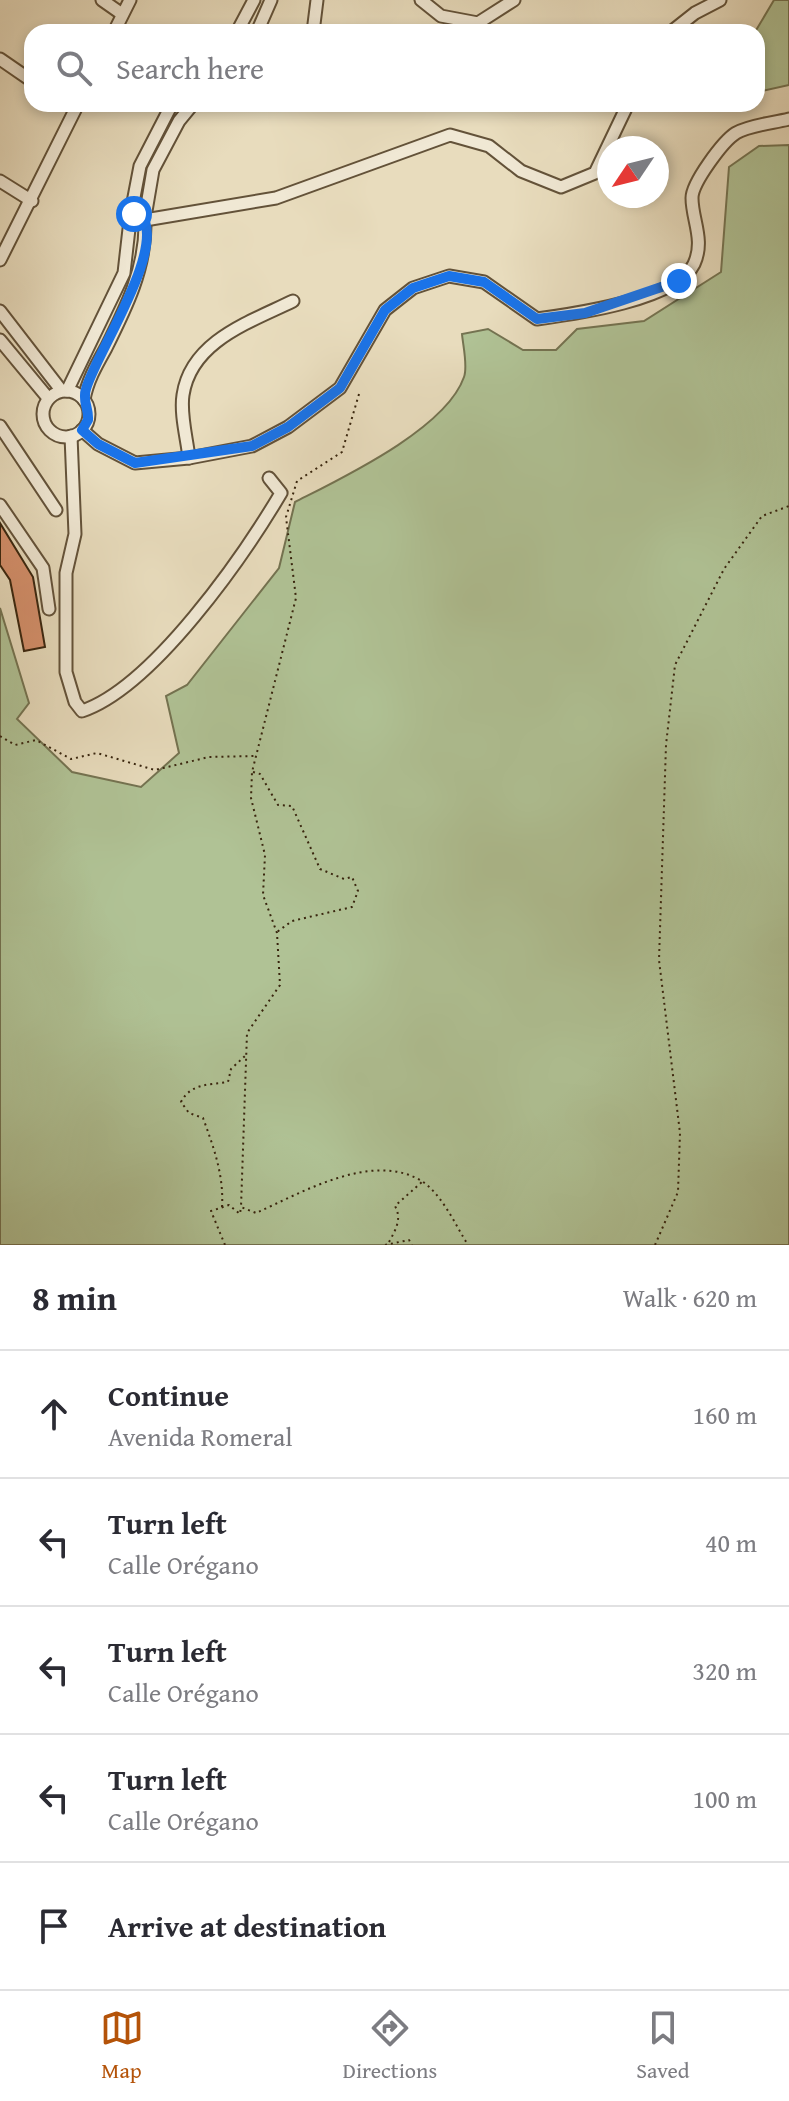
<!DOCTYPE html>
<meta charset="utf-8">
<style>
:root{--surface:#fff;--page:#f2f2f3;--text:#2b2b33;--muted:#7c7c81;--line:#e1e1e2;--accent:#b45309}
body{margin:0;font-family:"Gentium Book Plus",serif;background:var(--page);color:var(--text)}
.compass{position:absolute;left:597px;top:136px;width:72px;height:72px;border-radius:50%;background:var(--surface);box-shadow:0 4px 12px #0003;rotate:235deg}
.stop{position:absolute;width:24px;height:24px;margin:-18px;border:6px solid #1a73e8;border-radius:50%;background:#fff}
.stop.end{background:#1a73e8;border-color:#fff;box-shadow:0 2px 8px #0008}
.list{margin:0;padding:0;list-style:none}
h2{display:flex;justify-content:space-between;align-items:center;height:104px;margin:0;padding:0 32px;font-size:34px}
h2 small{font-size:26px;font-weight:400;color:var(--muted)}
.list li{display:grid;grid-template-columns:52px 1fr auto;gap:24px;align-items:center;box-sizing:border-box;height:128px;padding:0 32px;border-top:2px solid var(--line)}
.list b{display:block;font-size:30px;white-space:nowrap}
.list p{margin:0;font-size:26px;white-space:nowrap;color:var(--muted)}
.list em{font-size:26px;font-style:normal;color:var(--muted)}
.icon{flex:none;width:44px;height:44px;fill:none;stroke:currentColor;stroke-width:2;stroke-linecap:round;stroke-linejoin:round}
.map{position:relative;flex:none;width:789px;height:1245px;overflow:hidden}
.search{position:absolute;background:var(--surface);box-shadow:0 4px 12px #0003;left:24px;right:24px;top:24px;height:88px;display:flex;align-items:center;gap:20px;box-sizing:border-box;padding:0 28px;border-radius:24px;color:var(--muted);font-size:30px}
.sheet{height:744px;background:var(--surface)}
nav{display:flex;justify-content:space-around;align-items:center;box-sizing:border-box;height:112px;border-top:2px solid var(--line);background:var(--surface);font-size:22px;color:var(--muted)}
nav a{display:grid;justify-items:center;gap:4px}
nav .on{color:var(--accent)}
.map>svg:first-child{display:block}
.green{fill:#b0c295;stroke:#747351;stroke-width:2}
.building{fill:#d6906c;stroke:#37240d;stroke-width:2}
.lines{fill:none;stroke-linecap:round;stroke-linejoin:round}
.minor-casing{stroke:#635239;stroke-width:15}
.path{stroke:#37240d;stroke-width:2;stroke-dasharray:2 4;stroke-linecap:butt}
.minor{stroke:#f0e8d4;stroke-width:11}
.route{stroke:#1a73e8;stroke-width:10}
</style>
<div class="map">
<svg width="789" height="1245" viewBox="0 0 789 1245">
<rect width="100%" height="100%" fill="#e8dcbd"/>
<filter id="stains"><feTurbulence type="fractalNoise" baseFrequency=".0025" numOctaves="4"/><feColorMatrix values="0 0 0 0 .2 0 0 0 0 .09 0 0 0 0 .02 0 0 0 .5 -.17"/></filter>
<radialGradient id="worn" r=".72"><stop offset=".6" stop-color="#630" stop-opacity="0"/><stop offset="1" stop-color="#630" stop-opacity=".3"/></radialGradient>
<g class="green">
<polygon points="774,0 789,0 789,85 757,92 755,32"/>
<path d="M789,145V1245H0V608L29,703L17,719L72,772L141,787L179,753L166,696L187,685L279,568L295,502C342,478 446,429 464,377C468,366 463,346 462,334L488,329L523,350H556L577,329L644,321L721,272L729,167L759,146Z"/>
</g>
<polygon class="building" points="0,523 33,577 45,647 24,651 10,580 0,565"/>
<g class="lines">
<g class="minor-casing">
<g id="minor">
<polyline points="102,0 122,14"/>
<polyline points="421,0 441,16 478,23 514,0"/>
<polyline points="114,32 130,0"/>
<polyline points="237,32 254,0"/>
<polyline points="257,32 271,0"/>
<polyline points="313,32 317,0"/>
<polyline points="671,32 695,13 720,0"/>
<polyline points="0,59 32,81"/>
<polyline points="0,181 32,201"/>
<polyline points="145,217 153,170 179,121 193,104"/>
<polyline points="130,218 140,166 172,104"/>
<polyline points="145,220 276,198 450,135 489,146 521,171 561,187 595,173 628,104"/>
<polyline points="0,260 78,104"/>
<polyline points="0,311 61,390"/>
<polyline points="0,340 48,398"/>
<polyline points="67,391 124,273 130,220"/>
<circle cx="66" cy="414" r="23"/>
<path d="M84,400C87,381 97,364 106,348C126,308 146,268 145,222"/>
<polyline points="0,426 56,510"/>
<path d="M82,430L98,444L135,463L189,458L252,446L288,427L340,388L385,310L413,288L449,276L484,282L537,319C574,314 677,300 694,264C705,240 692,220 692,198C692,183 723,141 736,133C750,125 773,123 789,119"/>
<path d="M71,436L75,534L66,573V672L75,702L82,711C153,687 243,557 281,493L269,478"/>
<path d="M189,458C187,439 180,414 183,395C191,341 250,322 293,301"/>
<polyline points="0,505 43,568 49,609"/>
</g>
</g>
<g class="path">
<path d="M359,394L342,452L297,481L286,517L296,598L252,772L251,798L265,855L263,895L277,933L280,985L247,1033L241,1207L256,1213C303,1192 371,1152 420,1180C441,1192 456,1226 468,1245"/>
<polyline points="0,736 15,745 36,740 71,759 97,753 155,770 209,757 257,756"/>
<polyline points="253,772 260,774 278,805 292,806 320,869 344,879 352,877 358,891 352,907 292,921 277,932"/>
<path d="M222,1207C224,1176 214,1148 203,1118L189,1113L181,1102C191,1083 209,1085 228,1082L231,1069L246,1055"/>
<path d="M389,1242C396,1229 402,1219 395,1206L423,1181"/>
<polyline points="225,1245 211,1211 229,1205 240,1214 241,1207"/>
<polyline points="385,1245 409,1240 412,1245"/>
<polyline points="655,1245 678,1192 680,1133 659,960 666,745 675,665 724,569 762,516 789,506"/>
</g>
<use href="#minor" class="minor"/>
</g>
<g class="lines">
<path class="route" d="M134,214H141C168,248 96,353 86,389C82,401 89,408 88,420L82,430L98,444L135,463L252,446L288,427L340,388L385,310L413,288L449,276L484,282L537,319L585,313L679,281"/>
</g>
<rect width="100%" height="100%" filter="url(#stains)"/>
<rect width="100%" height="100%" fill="url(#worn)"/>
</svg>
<svg class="compass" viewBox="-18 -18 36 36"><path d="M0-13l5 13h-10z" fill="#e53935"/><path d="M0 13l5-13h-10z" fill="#7c7c81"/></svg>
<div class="stop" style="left:134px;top:214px"></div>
<div class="stop end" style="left:679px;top:281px"></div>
<div class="search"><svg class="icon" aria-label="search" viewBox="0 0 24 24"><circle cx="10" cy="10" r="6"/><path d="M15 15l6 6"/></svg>Search here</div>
</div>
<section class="sheet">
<h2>8 min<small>Walk · 620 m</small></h2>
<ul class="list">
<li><svg class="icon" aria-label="ahead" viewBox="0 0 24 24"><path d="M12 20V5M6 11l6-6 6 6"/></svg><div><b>Continue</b><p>Avenida Romeral</p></div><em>160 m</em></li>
<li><svg class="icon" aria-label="left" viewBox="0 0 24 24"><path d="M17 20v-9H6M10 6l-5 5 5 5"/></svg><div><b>Turn left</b><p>Calle Orégano</p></div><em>40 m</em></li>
<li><svg class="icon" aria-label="left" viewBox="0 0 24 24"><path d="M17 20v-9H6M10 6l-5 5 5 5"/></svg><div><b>Turn left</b><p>Calle Orégano</p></div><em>320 m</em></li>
<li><svg class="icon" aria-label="left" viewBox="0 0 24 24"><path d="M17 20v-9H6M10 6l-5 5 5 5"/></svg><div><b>Turn left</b><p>Calle Orégano</p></div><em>100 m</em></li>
<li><svg class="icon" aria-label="arrive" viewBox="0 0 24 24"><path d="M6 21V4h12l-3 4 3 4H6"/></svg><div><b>Arrive at destination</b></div></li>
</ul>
</section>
<nav>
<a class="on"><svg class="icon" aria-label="map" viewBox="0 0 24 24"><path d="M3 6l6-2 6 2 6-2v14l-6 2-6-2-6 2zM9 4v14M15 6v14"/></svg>Map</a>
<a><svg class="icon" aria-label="directions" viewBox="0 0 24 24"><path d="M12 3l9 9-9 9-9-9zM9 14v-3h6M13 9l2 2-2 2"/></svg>Directions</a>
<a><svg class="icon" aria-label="saved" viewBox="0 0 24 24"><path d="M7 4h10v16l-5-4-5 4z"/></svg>Saved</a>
</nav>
